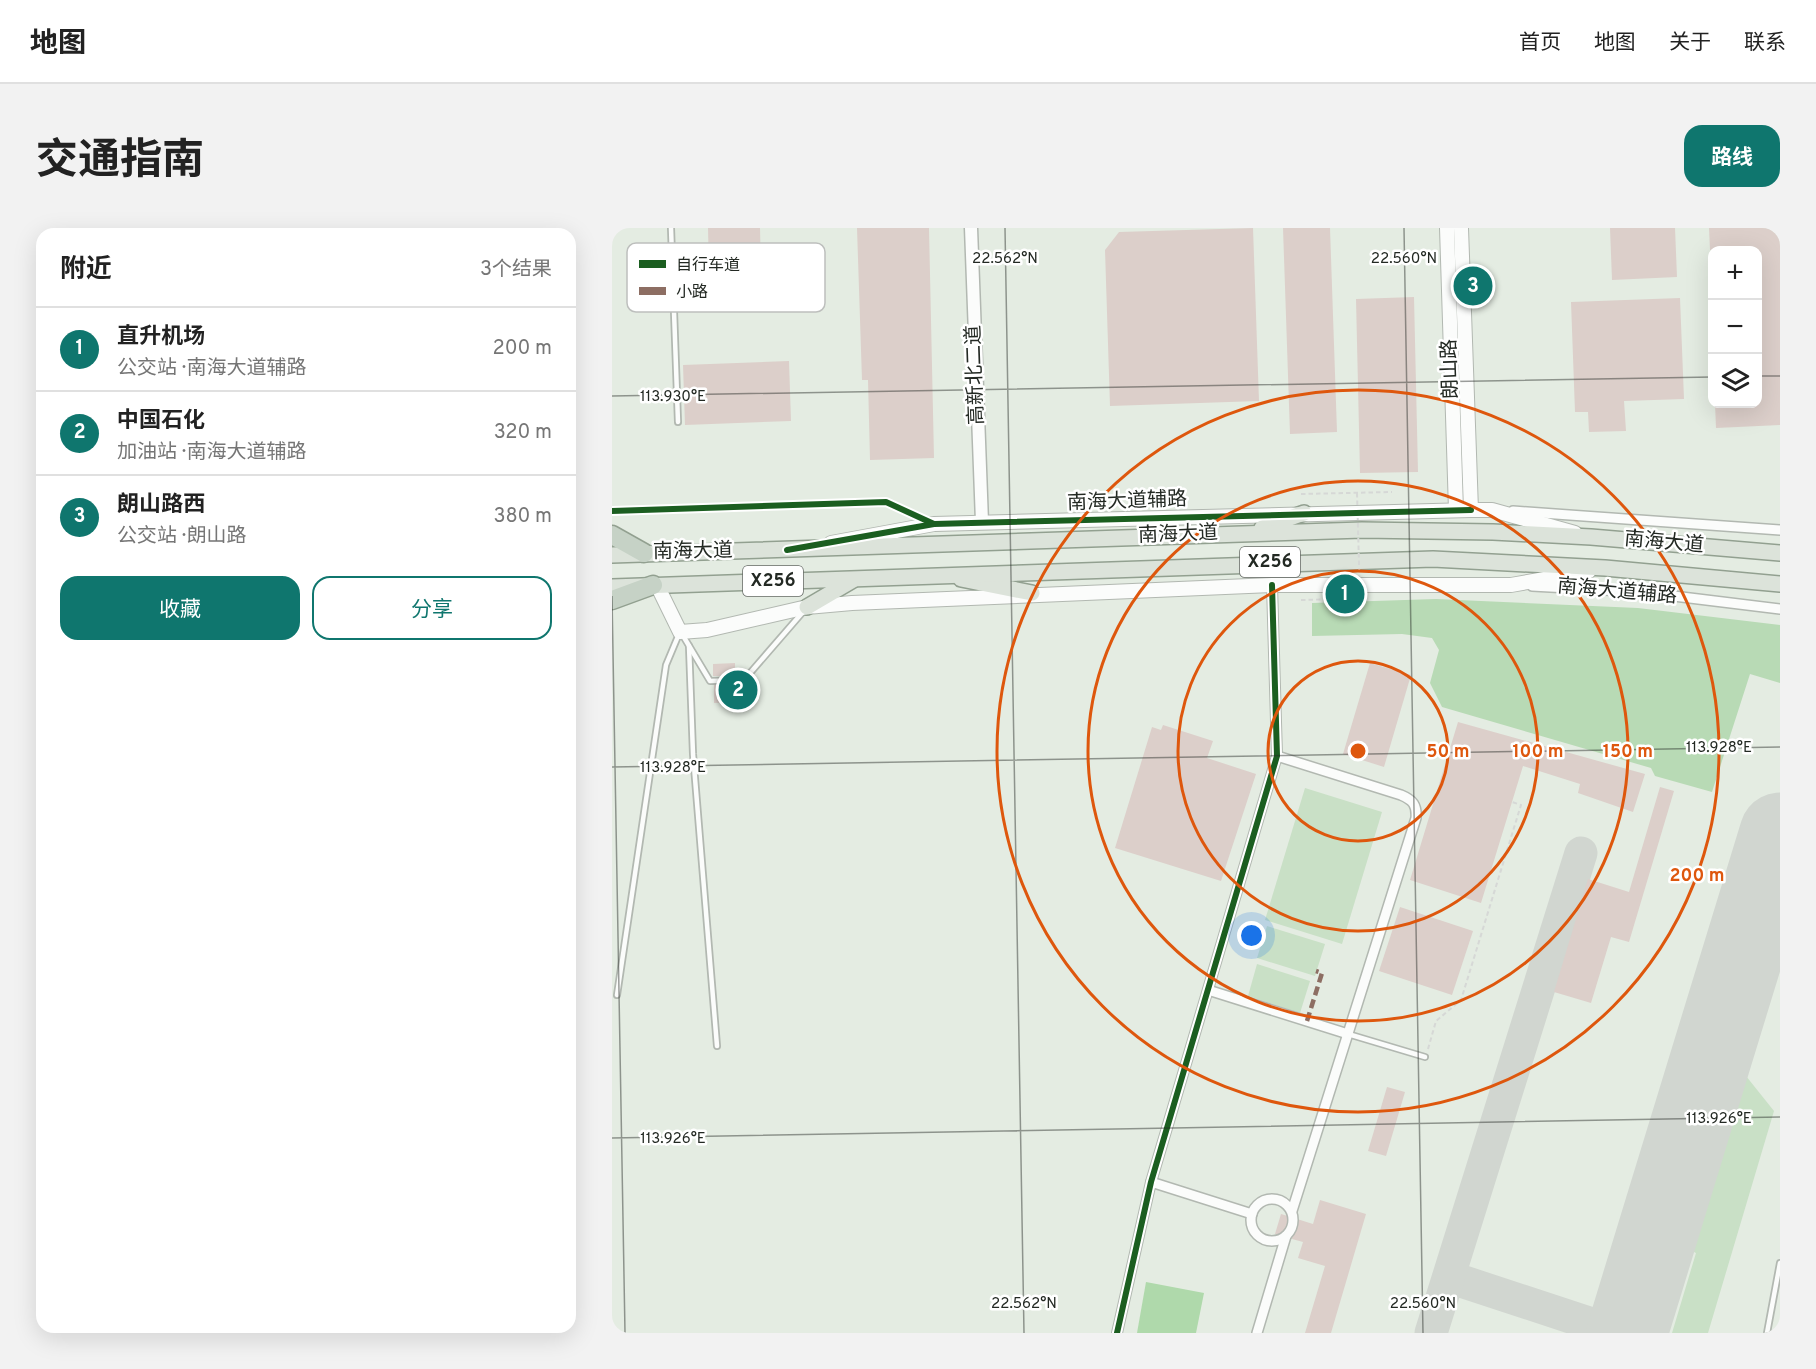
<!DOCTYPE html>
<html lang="zh">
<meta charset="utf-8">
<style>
:root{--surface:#fff;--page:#f2f2f2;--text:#222;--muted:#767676;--line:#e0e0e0;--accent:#0f766e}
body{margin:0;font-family:Overpass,"Noto Sans SC",sans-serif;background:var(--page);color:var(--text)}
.controls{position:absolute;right:18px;top:18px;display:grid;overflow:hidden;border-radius:12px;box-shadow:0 6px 24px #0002}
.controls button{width:54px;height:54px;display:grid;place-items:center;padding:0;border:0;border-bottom:2px solid var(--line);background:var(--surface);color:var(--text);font:30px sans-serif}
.you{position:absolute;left:640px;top:708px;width:21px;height:21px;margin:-15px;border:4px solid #fff;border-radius:50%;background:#1a73e8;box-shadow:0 0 0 9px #1a73e833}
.badge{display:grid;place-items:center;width:39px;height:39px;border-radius:50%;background:var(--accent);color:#fff;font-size:20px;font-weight:700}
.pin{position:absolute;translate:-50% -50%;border:3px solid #fff;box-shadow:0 2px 6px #0006}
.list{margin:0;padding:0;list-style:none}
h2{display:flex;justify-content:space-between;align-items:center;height:78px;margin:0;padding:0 24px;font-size:26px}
h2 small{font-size:20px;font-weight:400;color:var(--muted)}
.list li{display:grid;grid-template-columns:39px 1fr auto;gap:18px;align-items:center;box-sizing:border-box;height:84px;padding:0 24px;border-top:2px solid var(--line)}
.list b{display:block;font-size:22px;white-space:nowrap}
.list p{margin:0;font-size:20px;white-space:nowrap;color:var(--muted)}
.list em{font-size:20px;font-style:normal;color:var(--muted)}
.actions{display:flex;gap:12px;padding:18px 24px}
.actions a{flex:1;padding:14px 0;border:2px solid var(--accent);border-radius:18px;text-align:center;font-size:21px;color:var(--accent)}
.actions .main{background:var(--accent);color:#fff}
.icon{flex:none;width:33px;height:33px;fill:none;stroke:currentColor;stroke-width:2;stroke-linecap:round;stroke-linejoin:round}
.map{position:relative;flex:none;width:1168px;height:1105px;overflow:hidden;border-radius:18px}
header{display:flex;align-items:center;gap:36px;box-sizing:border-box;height:84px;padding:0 30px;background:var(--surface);border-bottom:2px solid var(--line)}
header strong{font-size:28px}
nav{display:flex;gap:33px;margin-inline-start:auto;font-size:21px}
.intro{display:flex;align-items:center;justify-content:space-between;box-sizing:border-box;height:144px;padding:0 36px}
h1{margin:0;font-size:42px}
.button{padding:15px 27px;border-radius:18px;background:var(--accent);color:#fff;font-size:21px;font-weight:700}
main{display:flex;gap:36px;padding:0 36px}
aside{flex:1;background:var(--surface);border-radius:18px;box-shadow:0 6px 24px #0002}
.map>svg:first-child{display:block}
.green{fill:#c9e0c6}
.forest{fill:#b8dab5}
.water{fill:#afd9ab}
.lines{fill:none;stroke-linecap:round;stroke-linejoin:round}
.taxiway{stroke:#d1d6d0;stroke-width:33}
.runway{stroke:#d1d6d0;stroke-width:81}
.building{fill:#dccfca}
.service-casing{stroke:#b2b8b1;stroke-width:8}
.minor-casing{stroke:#b2b8b1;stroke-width:12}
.tertiary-casing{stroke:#b2b8b1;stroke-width:15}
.secondary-casing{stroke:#b2b8b1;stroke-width:16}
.primary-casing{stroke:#92a090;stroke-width:18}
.motorway-casing{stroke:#92a090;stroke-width:21}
.path{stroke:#d6d8d6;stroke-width:2;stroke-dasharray:4.5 3;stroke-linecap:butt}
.service{stroke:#fbfcfb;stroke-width:4.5}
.minor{stroke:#fbfcfb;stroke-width:9}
.tertiary{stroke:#fbfcfb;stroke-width:12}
.secondary{stroke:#fbfcfb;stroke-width:14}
.primary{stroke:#dce3da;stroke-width:15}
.motorway{stroke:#c6d2c6;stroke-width:18}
.path-bridge{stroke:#d6d8d6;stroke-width:2;stroke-dasharray:4.5 3;stroke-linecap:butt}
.quiet{stroke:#8d6e63;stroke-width:4.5;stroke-dasharray:9 4.5;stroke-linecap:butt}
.cycleway-casing{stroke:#fff;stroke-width:10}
.cycleway{stroke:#1b5e20;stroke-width:6}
.ticks{fill:none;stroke:#232923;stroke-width:1.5;stroke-opacity:0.45}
.ring{fill:none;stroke:#de570d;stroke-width:3}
.labels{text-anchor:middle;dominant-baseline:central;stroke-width:5;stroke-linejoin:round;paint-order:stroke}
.shield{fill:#fff;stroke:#656965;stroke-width:1.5}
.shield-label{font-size:18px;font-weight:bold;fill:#232923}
.street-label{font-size:20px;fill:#232923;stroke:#fff}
.key{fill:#fff;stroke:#bdbfbd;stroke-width:1.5}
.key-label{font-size:16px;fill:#232923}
.ticks-label{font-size:15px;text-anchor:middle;fill:#232923;stroke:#fff;stroke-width:5;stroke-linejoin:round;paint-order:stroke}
.centre{fill:#de570d;stroke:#fff;stroke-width:3}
.ring-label{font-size:18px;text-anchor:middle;font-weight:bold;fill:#de570d;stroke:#fff;stroke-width:5;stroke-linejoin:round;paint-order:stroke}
</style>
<header>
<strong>地图</strong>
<nav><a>首页</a><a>地图</a><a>关于</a><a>联系</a></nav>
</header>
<div class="intro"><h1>交通指南</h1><a class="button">路线</a></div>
<main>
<aside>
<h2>附近<small>3个结果</small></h2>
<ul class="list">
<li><span class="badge">1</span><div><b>直升机场</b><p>公交站 · 南海大道辅路</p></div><em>200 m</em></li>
<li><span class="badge">2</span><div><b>中国石化</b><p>加油站 · 南海大道辅路</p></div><em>320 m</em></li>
<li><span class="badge">3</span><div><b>朗山路西</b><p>公交站 · 朗山路</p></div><em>380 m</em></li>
</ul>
<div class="actions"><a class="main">收藏</a><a>分享</a></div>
</aside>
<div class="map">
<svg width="1168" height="1105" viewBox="0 0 1168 1105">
<rect width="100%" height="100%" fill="#e4ece2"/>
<g class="green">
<polygon points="693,560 770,584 730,716 653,692"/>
<polygon points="655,698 713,716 703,748 645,730"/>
<polygon points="645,736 698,753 688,785 636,768"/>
<polygon points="1118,828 1162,883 1096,1105 1060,1105 1084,1025 1062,1013"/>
</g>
<polygon class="forest" points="824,371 1026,380 1168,397 1168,455 1138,446 1100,564 1043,548 1039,540 830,479 818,455 827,422 820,410 790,406 700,408 700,375"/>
<polygon class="water" points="534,1054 592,1065 584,1105 525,1105"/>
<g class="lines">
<g class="taxiway">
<polyline points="837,1049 1007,1105"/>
<polyline points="819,1105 969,625"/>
</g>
<polyline class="runway" points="1015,1105 1168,605"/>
</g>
<g class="building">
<polygon points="96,0 148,0 150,82 98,83"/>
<polygon points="245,0 317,0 322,230 258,232 256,152 250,152"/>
<polygon points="641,0 647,173 498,178 493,22 507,4"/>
<polygon points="671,0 718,0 725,204 678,206"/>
<polygon points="998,0 1063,0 1065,49 1000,52"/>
<polygon points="1097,0 1168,0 1168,197 1104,200 1103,176 1146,176 1146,22 1098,22"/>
<polygon points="802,69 806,244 748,245 744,71"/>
<polygon points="1068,70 1072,171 1012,173 1014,203 977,204 976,184 963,184 959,74"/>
<polygon points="177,133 179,193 73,197 71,137"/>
<polygon points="123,435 123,448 101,448 101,436"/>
<polygon points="758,435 799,447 772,539 731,526"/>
<polygon points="102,457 141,458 141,469 124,469 124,474 102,475"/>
<polygon points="846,494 1033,546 1021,584 966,565 968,556 911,538 869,675 798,652"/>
<polygon points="551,497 601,513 595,530 644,546 609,653 503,620 540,499 549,502"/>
<polygon points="1048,559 1062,563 1017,714 999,709 979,775 942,764 976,651 1017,664"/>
<polygon points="788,679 861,703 840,767 767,743"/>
<polygon points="775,859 793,864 774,928 756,923"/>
<polygon points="708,972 754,986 719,1105 693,1105 713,1038 686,1030 691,1014 680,1011 678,1003 673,1001 667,1007 663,1006 669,986 701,996"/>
</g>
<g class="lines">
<g class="service-casing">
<g id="service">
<polyline points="59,0 66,194"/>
<polyline points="70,406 98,453 132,452 190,385"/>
<polyline points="77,418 81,526 105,818"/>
<polyline points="5,767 54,437 67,406"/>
<polyline points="736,806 813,829"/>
<polyline points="1155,1105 1168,1035"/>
</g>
</g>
<g class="minor-casing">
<g id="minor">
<polyline points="901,283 1168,302"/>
<polyline points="920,358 1029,364 1168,381"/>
<path d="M665,528L789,567C801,572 805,577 804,590L680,983"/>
<polyline points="596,762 736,806"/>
<polyline points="539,954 640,986"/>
<circle cx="660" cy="992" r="21"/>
<polyline points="505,1105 539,954 665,528 660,357"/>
<polyline points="645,1105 674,1008"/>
</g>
</g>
<g class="tertiary-casing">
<polyline id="tertiary" points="359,0 370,294"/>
</g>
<g class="secondary-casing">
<g id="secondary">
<polyline points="835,0 844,282"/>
<polyline points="849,0 859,282"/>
<polyline points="219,315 322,296 859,282 880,282 963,305"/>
<polyline points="45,357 68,404 95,402 195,379 240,375 660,357 899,357 977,343"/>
</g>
</g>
<g class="primary-casing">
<g id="primary">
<polyline points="650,300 692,285"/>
<polyline points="0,327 750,302 881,304 979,309 1168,325"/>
<polyline points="349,351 420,365"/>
<polyline points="0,359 821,331 993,340 1168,356"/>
<polyline points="195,379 241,352"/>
</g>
</g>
<g class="motorway-casing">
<g id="motorway">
<polyline points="0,307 32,325"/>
<polyline points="0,372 41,357"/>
</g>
</g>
<g class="path">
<polyline points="689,266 780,264"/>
<polyline points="689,372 729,371"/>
<polyline points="816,821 824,793 849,772 909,577 900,574"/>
</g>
<use href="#service" class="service"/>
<use href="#minor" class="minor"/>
<use href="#tertiary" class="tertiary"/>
<use href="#secondary" class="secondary"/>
<use href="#primary" class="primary"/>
<use href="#motorway" class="motorway"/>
<polyline class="path-bridge" points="745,265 748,371"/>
<polyline class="quiet" points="695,793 710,745 704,743"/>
<g class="cycleway-casing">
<g id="cycleway">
<polyline points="0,283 274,274 322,296"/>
<polyline points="175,322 322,296 859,282"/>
<polyline points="505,1105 539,954 665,528 660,357"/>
</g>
</g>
<use href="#cycleway" class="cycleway"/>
</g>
<path class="ticks" d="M393,0L412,1105M792,0L811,1105M1146,148H1168M0,168L1100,149M0,368L13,1105M0,539L1168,519M0,910L1168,889"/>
<g class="ring">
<circle cx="746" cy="523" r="90"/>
<circle cx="746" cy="523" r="180"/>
<circle cx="746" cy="523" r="270"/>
<circle cx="746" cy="523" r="361"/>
</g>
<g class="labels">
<g class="shield">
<rect x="628" y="319" width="60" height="30" rx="4.5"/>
<rect x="131" y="338" width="60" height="30" rx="4.5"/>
</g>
<g class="shield-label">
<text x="658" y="334">X256</text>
<text x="161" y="353">X256</text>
</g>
<g class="street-label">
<text transform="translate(839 141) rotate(-92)">朗山路</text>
<text transform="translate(364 147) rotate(-92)">高新北二道</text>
<text transform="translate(515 274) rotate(-2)">南海大道辅路</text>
<text transform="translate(566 307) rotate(-2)">南海大道</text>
<text transform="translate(1052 315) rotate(5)">南海大道</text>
<text transform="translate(81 324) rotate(-1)">南海大道</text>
<text transform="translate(1005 364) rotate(5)">南海大道辅路</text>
</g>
</g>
<rect x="15" y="15" width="198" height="69" rx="9" class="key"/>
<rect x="27" y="32" width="27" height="8" fill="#1b5e20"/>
<rect x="27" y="59" width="27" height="8" fill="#8d6e63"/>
<g class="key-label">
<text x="64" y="42">自行车道</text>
<text x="64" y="69">小路</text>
</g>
<g class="ticks-label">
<text x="393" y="35">22.562°N</text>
<text x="792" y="35">22.560°N</text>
<text x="61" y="173">113.930°E</text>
<text x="1107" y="524">113.928°E</text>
<text x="61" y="544">113.928°E</text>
<text x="1107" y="895">113.926°E</text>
<text x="61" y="915">113.926°E</text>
<text x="412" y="1080">22.562°N</text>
<text x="811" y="1080">22.560°N</text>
</g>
<circle cx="746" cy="523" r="9" class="centre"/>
<g class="ring-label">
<text x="836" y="529">50 m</text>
<text x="926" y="529">100 m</text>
<text x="1016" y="529">150 m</text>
<text x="1085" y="653">200 m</text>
</g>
</svg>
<div class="controls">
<button>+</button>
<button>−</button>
<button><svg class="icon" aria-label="layers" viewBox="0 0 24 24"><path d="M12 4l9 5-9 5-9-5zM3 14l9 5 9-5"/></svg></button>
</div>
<div class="you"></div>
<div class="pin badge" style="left:733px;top:366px">1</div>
<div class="pin badge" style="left:126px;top:462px">2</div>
<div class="pin badge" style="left:861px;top:58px">3</div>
</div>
</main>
